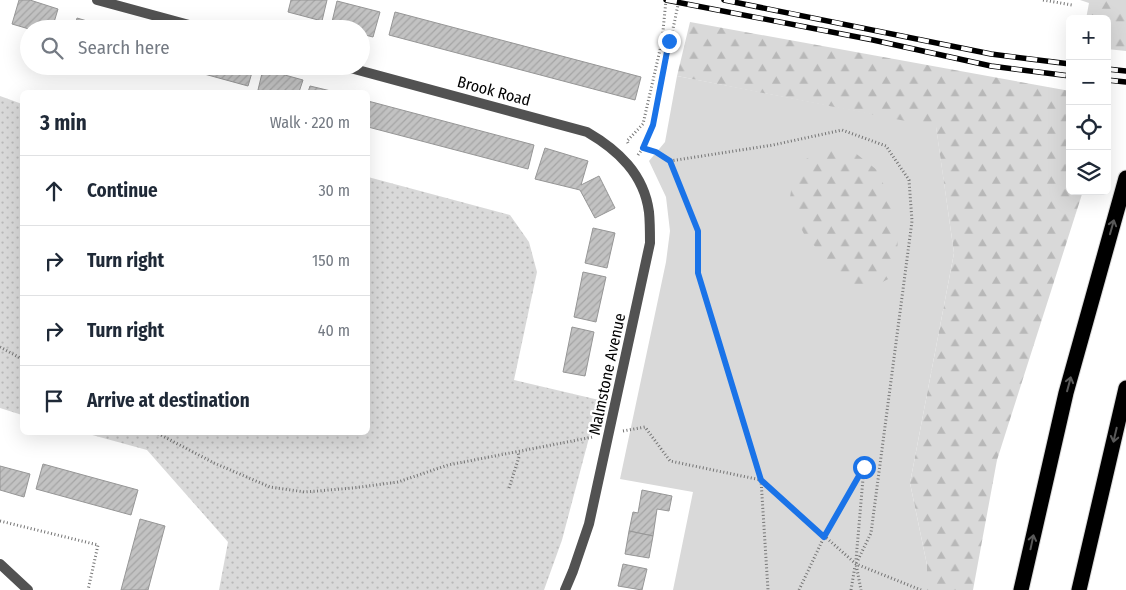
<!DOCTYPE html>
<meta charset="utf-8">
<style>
:root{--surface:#fff;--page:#f2f2f3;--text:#1f2937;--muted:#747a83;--line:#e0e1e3}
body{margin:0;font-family:"Fira Sans Condensed",sans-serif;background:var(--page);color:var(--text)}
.controls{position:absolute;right:15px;top:15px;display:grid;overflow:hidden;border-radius:8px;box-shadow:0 5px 20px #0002}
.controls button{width:45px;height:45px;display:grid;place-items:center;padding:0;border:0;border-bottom:1px solid var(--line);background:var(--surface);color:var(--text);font:25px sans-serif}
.stop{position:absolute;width:15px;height:15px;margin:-11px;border:4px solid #1a73e8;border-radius:50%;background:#fff}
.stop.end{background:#1a73e8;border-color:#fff;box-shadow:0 1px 5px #0008}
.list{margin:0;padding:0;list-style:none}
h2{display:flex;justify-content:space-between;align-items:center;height:65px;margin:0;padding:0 20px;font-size:21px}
h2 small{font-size:16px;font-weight:400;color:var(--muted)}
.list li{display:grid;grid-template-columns:32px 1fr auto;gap:15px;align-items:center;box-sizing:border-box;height:70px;padding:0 20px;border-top:1px solid var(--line)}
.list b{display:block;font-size:19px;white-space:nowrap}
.list em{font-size:16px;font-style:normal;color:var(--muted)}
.icon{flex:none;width:28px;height:28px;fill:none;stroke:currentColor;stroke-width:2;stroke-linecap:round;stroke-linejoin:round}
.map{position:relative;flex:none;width:1126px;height:590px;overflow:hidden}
.search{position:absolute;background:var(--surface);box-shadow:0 5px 20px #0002;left:20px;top:20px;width:350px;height:55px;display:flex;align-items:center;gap:12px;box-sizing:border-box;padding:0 18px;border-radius:28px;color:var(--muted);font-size:19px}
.panel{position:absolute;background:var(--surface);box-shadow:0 5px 20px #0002;left:20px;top:90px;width:350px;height:345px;border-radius:8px}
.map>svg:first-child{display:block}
.green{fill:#d9d9d9}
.forest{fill:url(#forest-firs)}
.park{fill:url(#park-dots)}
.building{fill:url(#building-hatch);stroke:#969696}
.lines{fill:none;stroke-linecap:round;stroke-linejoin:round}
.highway-casing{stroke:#dbdbdb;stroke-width:17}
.path{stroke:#747474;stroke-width:3;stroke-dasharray:1 2.5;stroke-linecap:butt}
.street{stroke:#525252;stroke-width:10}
.highway{stroke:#000;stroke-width:15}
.rail-casing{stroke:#000;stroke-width:5.5}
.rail{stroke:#fff;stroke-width:4;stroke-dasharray:11;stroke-linecap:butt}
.oneway{stroke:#595959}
.route{stroke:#1a73e8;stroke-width:6}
.labels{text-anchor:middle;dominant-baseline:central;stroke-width:4.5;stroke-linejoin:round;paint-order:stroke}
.street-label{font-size:16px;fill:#000;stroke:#fff}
</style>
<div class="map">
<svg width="1126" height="590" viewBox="0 0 1126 590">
<defs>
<pattern id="forest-firs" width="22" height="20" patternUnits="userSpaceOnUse" patternTransform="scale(1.25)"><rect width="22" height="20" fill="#d9d9d9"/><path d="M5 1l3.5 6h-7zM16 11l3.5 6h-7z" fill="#b8b8b8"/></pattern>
<pattern id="park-dots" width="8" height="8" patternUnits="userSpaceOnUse" patternTransform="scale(1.25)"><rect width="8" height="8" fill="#d9d9d9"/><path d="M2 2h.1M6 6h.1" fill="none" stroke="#b8b8b8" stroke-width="1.8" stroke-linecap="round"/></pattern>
<pattern id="building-hatch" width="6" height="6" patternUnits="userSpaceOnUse" patternTransform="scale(1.25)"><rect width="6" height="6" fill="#c2c2c2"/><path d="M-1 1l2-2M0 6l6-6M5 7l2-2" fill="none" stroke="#a5a5a5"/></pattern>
</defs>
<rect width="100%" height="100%" fill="#fff"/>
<polygon class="green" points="677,76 936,126 954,253 910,483 927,565 927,590 673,590 693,492 620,479 666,262 670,231 666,197 649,161 665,142"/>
<g class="forest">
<polygon points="1080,0 1126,0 1126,51 1107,49 1107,19 1086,19 1089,3"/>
<polygon points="690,22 1070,91 1070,191 1083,191 997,460 973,590 927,590 927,565 910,483 954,253 936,127 677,76"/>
<polygon points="822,149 854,152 877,170 892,203 898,241 894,276 871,288 851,290 827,259 805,236 789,204 793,178 803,161"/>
</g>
<g class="park">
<polygon points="0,96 22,104 22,415 0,408"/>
<polygon points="368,177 510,215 529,242 537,272 514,380 599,400 562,540 544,590 219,590 228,542 147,450 85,433 368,432"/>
</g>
<g class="building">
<polygon points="19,0 30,0 58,9 52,29 29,29 12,24"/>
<polygon points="291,0 327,0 322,21 288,12"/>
<polygon points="337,1 380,12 373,37 361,34 361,29 342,29 331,26"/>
<polygon points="395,12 641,77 635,100 389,35"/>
<polygon points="77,18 114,29 74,29"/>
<polygon points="175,66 243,66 253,69 248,86"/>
<polygon points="263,69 303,80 299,92 266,92 258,90"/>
<polygon points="310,86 335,92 308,92"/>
<polygon points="368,101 534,145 528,169 368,127"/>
<polygon points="545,148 588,161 581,185 599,176 615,208 595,218 580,190 535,179"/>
<polygon points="593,228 615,233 607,268 585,263"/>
<polygon points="583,272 606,277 596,322 574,317"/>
<polygon points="572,327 594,332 585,376 563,372"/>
<polygon points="43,464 138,490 131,515 36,489"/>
<polygon points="0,466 30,474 24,497 0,490"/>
<polygon points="642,490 672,496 669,511 657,509 653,536 629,531 633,512 638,513"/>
<polygon points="140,519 165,526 148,590 121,590"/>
<polygon points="629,531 653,536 649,558 625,554"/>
<polygon points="623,564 647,569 642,590 618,586"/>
</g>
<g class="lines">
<g class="highway-casing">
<g id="highway">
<polyline points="1021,590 1066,393 1126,178"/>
<polyline points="1079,590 1126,388"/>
</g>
</g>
<g class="path">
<polyline points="1043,0 1072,5"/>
<polyline points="628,143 627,141 643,124 662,41 666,0"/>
<polyline points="643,148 656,152 670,161 698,231 698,273 761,480 768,590"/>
<polyline points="638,155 643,148 653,125 679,0"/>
<polyline points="670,161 773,145 842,130 886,146 909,180 912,221 871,533 856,564 861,590"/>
<polyline points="0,347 22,359"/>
<polyline points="623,431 645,427 670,461 761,480 856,564 921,590"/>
<polyline points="155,432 214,463 270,487 305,492 353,488 398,482 448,465 593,437"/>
<polyline points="509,488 519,457 518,452"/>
<polyline points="0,521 98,545 88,590"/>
<polyline points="799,590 824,537 864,467 856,560"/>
<polyline points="851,590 855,566"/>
</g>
<g class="street">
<polyline points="97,0 204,29"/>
<path d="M343,66L587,132C618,150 644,174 649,212C650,222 650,233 650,243L589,524L573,571L565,590"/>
<polyline points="0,564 28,590"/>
</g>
<use href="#highway" class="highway"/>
<g class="rail-casing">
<g id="rail">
<polyline points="666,0 873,40 991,66 1070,76"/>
<polyline points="724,0 991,54 1070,64"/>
<polyline points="1107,69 1126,71"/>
<polyline points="1107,80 1126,82"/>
</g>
</g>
<use href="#rail" class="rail"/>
</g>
<defs><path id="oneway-shaft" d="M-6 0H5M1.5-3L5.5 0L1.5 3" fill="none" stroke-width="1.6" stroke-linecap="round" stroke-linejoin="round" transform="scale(1.25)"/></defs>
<g class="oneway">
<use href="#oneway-shaft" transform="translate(1112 227) rotate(-74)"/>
<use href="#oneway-shaft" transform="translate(1069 384) rotate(-75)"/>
<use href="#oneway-shaft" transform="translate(1115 435) rotate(103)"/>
<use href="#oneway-shaft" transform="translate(1032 542) rotate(-78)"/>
</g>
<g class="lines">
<polyline class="route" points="669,41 653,125 643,148 656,152 670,161 698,231 698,273 761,480 824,537 864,467"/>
</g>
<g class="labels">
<g class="street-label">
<text transform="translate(494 91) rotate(15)">Brook Road</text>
<text transform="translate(607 374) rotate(-78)">Malmstone Avenue</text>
</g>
</g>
</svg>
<div class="controls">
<button>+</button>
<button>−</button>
<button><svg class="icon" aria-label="locate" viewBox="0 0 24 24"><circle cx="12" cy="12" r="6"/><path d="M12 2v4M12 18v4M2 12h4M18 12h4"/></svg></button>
<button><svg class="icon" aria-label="layers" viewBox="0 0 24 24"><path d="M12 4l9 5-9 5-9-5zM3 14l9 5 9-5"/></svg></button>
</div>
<div class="stop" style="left:864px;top:467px"></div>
<div class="stop end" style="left:669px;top:41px"></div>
<div class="search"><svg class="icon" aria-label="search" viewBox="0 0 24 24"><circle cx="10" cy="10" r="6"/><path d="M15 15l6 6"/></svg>Search here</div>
<section class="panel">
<h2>3 min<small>Walk · 220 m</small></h2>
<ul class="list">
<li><svg class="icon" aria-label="ahead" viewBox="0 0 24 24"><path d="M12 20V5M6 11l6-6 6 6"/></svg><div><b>Continue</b></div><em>30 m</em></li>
<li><svg class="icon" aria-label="right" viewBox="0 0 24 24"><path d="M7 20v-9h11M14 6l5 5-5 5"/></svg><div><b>Turn right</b></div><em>150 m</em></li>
<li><svg class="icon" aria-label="right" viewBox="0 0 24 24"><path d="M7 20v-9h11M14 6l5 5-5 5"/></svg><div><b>Turn right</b></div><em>40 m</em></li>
<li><svg class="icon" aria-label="arrive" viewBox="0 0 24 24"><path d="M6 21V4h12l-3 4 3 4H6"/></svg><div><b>Arrive at destination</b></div></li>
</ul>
</section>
</div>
